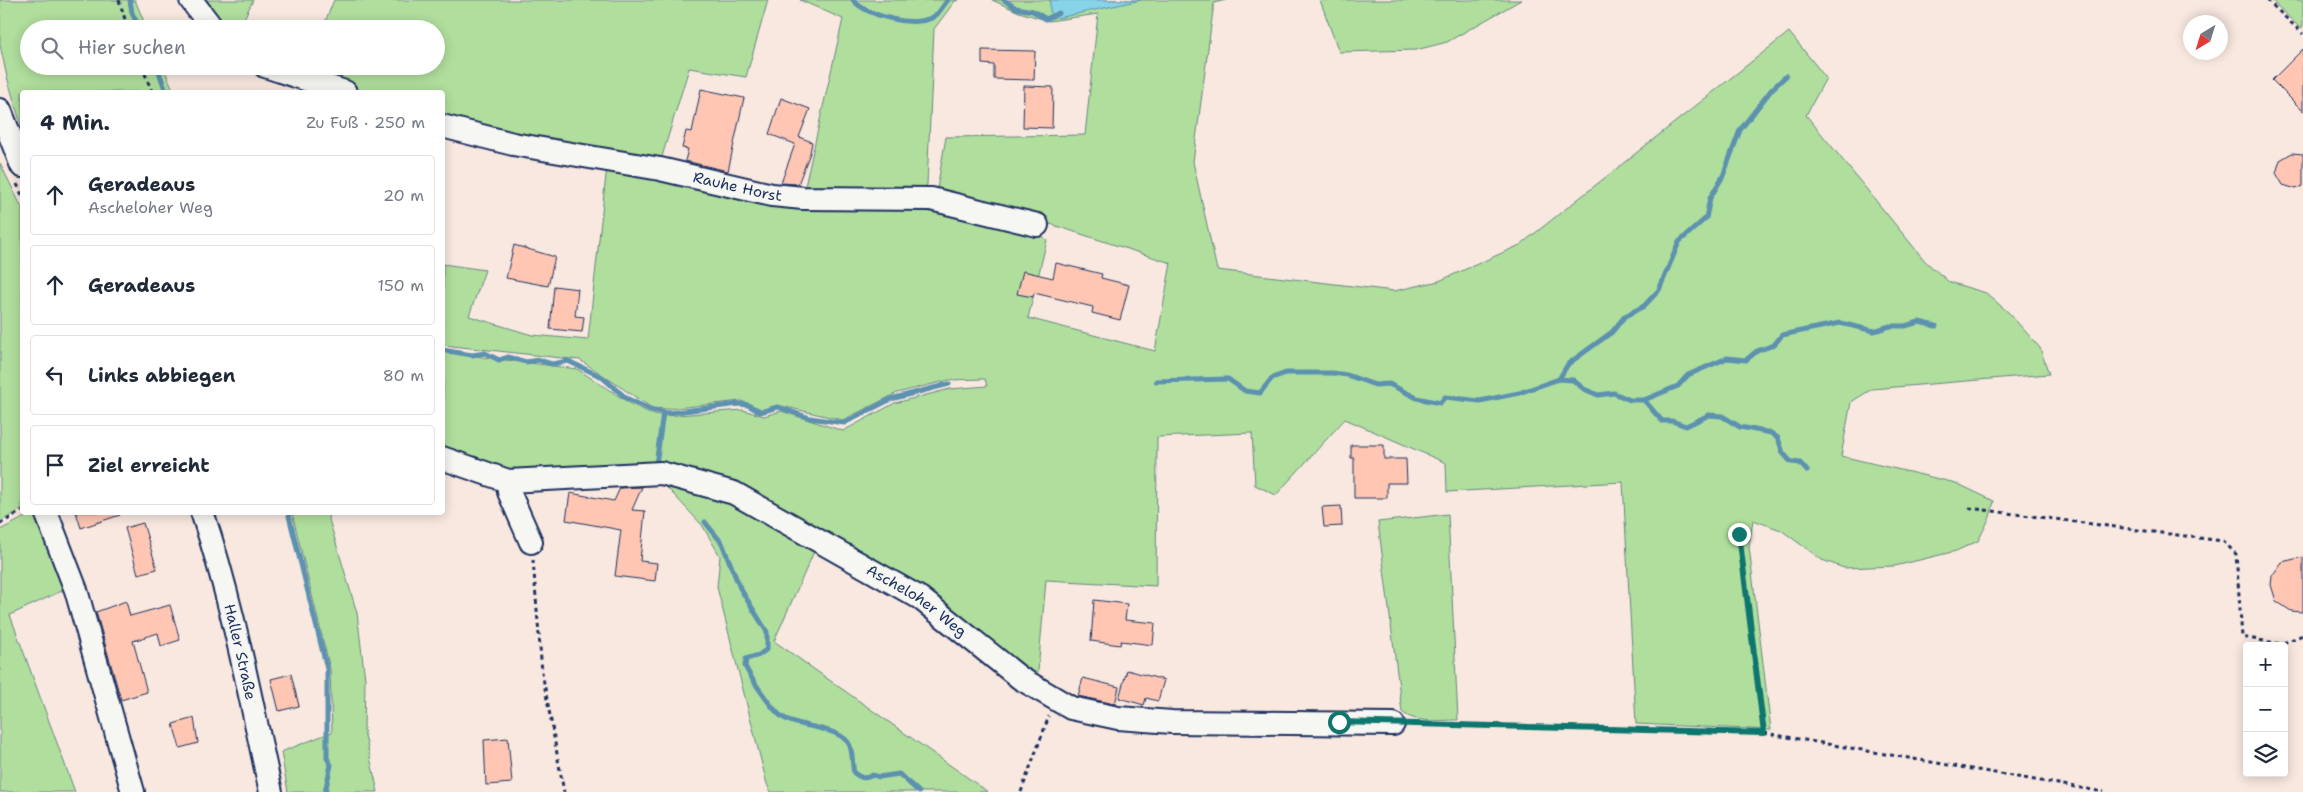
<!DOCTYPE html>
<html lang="de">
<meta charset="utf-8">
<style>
:root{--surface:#fff;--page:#f2f2f3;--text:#1f2937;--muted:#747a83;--line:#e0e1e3}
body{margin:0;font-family:"Shantell Sans",sans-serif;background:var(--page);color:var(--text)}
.controls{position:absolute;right:15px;bottom:15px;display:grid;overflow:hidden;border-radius:5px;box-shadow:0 2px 12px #0003}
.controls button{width:45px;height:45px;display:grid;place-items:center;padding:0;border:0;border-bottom:1px solid var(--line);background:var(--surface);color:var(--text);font:25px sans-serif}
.compass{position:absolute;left:2183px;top:15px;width:45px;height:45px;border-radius:50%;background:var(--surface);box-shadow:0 2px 12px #0003;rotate:218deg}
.stop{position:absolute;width:15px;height:15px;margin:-11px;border:4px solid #0f766e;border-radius:50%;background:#fff}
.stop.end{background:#0f766e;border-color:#fff;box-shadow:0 1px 5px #0008}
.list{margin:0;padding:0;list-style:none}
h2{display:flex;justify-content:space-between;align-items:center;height:65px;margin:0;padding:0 20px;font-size:21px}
h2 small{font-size:16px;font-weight:400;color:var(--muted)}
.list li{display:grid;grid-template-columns:32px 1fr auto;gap:15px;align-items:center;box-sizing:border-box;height:80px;margin:0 10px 10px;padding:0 10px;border:1px solid var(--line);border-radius:5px}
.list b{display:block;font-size:19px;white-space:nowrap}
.list p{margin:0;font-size:16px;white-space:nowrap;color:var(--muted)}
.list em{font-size:16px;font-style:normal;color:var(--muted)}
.icon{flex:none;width:28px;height:28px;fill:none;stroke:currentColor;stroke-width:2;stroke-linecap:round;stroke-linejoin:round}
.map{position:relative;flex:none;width:2303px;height:792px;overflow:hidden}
.search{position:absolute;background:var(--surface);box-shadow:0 2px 12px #0003;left:20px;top:20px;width:425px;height:55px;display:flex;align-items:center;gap:12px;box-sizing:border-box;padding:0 18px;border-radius:28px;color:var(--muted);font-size:19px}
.panel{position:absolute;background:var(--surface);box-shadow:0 2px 12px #0003;left:20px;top:90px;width:425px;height:425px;border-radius:5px}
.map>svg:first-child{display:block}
.green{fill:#b0de9d;stroke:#66867e}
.water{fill:#87d3e7;stroke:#5c91b0}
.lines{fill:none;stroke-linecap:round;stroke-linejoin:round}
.stream{stroke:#5c91b0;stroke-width:5}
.building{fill:#fec6b3;stroke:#1b2f5e}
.minor-casing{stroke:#1b2f5e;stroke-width:26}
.path{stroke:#1b2f5e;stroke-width:3;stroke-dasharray:4 4;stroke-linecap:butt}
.minor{stroke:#f6f6f2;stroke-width:22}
.route{stroke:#0f766e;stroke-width:6}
.labels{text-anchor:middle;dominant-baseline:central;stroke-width:5;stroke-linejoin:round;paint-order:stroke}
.street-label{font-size:15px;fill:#1b2f5e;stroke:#f6f6f2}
</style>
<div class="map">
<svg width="2303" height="792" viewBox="0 0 2303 792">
<rect width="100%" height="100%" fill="#f8e8df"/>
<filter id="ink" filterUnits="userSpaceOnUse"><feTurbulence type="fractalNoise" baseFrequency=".02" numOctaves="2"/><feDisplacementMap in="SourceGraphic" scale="10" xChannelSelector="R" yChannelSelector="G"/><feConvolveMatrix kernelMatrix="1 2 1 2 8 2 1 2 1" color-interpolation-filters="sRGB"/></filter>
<g filter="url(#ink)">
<g class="green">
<polygon points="0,0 135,0 147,29 29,29 29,66 163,66 174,92 22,92 22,128 7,77 0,45"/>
<polygon points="199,0 253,0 239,29 222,29"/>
<polygon points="334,0 768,0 746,77 689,68 660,163 443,120 442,92 365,92 305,71 307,66 436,66 436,29 322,29"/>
<polygon points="800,0 959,0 955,1 934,29 927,185 916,194 803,195 843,19"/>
<polygon points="992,0 1226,0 1214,3 1193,162 1217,270 1394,291 1439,281 1520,245 1789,32 1826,78 1806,115 1925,261 1949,282 1986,293 2009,313 2040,348 2049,374 1872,389 1851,402 1841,456 1956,483 1994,501 1990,517 1978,541 1956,551 1895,566 1844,568 1822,560 1781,530 1753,520 1749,547 1771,730 1636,724 1623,482 1447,492 1446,463 1345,419 1276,495 1255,485 1252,433 1157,437 1156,586 1046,580 1037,682 736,488 526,475 443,453 443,352 577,369 631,404 650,413 664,416 743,410 764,416 781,411 843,431 895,403 950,389 987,386 985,379 949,380 897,393 843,420 777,405 764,410 741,401 667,409 652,408 580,360 443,345 443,264 485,270 469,316 532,335 588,340 607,166 949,208 1037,231 1047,240 1028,318 1155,351 1171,263 1050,224 941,196 937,189 946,137 1085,135 1098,14 1049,21 1019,12"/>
<polygon points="1320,0 1521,0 1447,42 1416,50 1339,52"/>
<polygon points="2271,0 2303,0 2303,26 2301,29"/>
<polygon points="0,163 22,208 22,509 0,522"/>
<polygon points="660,480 732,500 817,545 774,641 988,792 771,792 767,784 717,587 720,556 702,525"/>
<polygon points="33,513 42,513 66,589 10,615 75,792 0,792 0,530"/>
<polygon points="292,513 327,513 357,613 365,679 364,731 378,792 288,792 281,752 332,732 330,669"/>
<path d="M1448,514L1458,720C1439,720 1416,724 1402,712L1378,522Z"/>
</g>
<polygon class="water" points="1050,0 1141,0 1058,18 1050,12"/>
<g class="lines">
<g class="stream">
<polyline points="130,0 132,13 140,29"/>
<path d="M853,0C866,16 918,30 936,15C940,12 944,4 948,0"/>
<polyline points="1004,0 1016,8 1033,11 1046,19 1059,13"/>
<polyline points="157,66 166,92"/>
<polyline points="442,350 472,355 485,353 499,360 508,357 526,362 538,360 552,364 568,361 602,377 626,398 651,410 668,413 739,404 748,405 760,412 778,407 810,418 844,423 891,399 949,384"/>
<polyline points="1559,379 1568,364 1612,332 1625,316 1644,306 1659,290 1679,242 1706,218 1710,198 1723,176 1740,130 1772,89 1786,76"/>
<polyline points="1156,381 1228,379 1245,391 1260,393 1272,378 1286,373 1333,373 1347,375 1375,385 1389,384 1417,398 1440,403 1445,397 1480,401 1519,393 1559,379 1573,380 1584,389 1598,395 1614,393 1630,400 1644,400 1678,386 1688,375 1727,358 1746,360 1757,351 1774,345 1782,335 1840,323 1874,331 1890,326 1905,326 1919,322 1936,326"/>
<polyline points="1644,400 1662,421 1672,421 1686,426 1709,415 1722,416 1740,427 1771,433 1778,438 1783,453 1791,462 1800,463 1807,471"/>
<polyline points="656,465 663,412"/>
<polyline points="288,512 327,669 327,758 331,765 325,792"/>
<path d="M705,522L722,543L740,588L767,632V649L759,655L746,659L745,666C750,677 772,709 781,716C797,729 841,725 850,746C853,754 852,765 854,773C862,779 865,779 873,775L879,777L899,774L919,792"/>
</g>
</g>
<g class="building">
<polygon points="2303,49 2303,111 2272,80"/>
<polygon points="982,50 1035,51 1034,80 994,79 994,65 982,64"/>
<polygon points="1024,86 1053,87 1052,128 1023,127"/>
<polygon points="701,89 744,98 728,171 685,161 688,149 682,148 686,131 692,132"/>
<polygon points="781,98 810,109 799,137 812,142 810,153 798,184 781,183 795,144 769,134"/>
<polygon points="2292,153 2303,154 2303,186 2296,189 2283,185 2276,173 2280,160"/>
<polygon points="514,245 555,257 548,286 506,278"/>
<polygon points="1056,263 1102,274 1101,278 1129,285 1120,320 1092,313 1093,307 1034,293 1033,297 1017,294 1023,271 1053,278"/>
<polygon points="554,286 578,289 575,316 584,317 582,332 550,329"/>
<polygon points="1351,445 1384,445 1384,459 1406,459 1407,483 1387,483 1387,498 1354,498 1354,458 1351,458"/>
<polygon points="642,487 632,510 645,511 640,561 657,563 655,581 615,576 621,530 566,520 570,493 614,501 620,488"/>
<polygon points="1341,506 1342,526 1324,527 1322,507"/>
<polygon points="76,512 119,512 120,515 81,528"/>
<polygon points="143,523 157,569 138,574 125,528"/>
<polygon points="2303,557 2303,612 2291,611 2276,601 2271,585 2272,576 2282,562"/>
<polygon points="1094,600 1127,604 1125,620 1155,623 1153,645 1121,641 1120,645 1091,641"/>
<polygon points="126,601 130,616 170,605 180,640 161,646 158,633 133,641 147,692 121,700 96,612"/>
<polygon points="1127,670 1164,680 1158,701 1146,698 1144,705 1119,698"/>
<polygon points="291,674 299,706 279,711 271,679"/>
<polygon points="1083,678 1119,687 1115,704 1078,696"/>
<polygon points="194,718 198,743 180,748 173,724"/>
<polygon points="508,738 512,783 486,785 484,740"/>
</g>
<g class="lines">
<g class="minor-casing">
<g id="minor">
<polyline points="191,0 213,29"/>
<polyline points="265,66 345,92"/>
<polyline points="0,110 22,166"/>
<path id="s1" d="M442,126L513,144L660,169L772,195L803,198L931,199L1037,225"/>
<path id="s2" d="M442,458L508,481L661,473L734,493L920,598L1020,678L1071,708L1118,718L1172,722L1393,724"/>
<polyline points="508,481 509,492 531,542"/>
<polyline points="46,512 76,590 133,792"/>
<path id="s3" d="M202,512C233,603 250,698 271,792"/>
</g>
</g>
<g class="path">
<polyline points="119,0 128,29"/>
<polyline points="2267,0 2303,34"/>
<polyline points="142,66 152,92"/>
<polyline points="17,184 22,195"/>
<polyline points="1969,508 2223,541 2236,554 2242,637 2281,644 2303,635"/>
<polyline points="0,524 22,511"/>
<polyline points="1739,534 1764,733"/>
<polyline points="533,560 542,672 564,792"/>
<polyline points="1412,724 1764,733 2104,792"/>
<polyline points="1021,792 1049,716"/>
</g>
<use href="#minor" class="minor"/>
</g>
</g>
<g class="lines" filter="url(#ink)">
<polyline class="route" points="1339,722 1764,733 1739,534"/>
</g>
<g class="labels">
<g class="street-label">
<text stroke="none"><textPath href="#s1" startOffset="302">Rauhe Horst</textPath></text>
<text stroke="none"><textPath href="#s2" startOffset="511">Ascheloher Weg</textPath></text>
<text stroke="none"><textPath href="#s3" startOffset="145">Haller Straße</textPath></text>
</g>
</g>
</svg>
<div class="controls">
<button>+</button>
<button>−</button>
<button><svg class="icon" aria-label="layers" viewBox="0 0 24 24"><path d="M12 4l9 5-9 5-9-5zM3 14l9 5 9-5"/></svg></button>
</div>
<svg class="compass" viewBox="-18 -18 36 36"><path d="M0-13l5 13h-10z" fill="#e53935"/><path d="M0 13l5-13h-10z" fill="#747a83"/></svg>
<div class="stop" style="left:1339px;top:722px"></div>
<div class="stop end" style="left:1739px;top:534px"></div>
<div class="search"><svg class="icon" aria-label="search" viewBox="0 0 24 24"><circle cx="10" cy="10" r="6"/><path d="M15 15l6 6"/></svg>Hier suchen</div>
<section class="panel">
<h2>4 Min.<small>Zu Fuß · 250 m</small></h2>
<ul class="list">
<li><svg class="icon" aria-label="ahead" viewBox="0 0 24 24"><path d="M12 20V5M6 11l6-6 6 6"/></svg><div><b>Geradeaus</b><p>Ascheloher Weg</p></div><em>20 m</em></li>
<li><svg class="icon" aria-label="ahead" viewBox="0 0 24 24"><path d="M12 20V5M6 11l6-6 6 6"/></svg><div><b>Geradeaus</b></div><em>150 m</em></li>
<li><svg class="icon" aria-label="left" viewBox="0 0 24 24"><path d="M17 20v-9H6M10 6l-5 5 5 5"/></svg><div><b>Links abbiegen</b></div><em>80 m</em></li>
<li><svg class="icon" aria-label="arrive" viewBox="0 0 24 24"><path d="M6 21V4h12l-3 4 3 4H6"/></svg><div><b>Ziel erreicht</b></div></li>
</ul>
</section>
</div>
